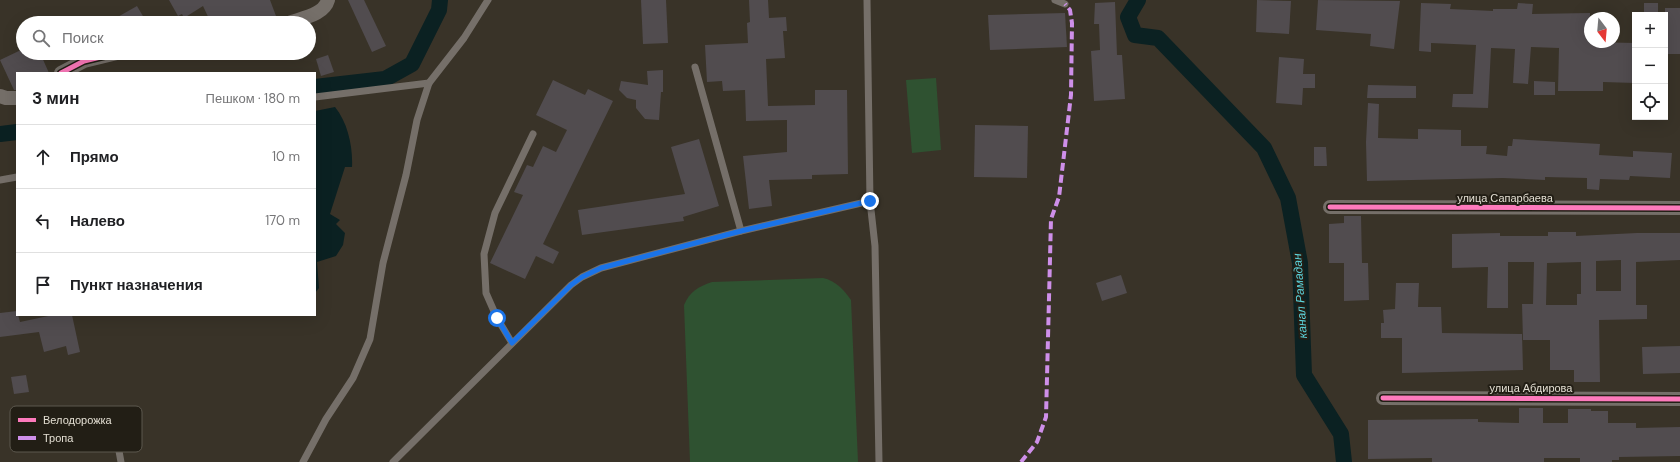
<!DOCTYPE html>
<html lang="ru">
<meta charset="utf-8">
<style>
:root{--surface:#fff;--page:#f6f6f6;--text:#202124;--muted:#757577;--line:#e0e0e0}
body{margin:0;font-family:"DM Sans",sans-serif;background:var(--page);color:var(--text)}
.controls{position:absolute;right:12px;top:12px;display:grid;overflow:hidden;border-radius:0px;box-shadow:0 4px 16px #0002}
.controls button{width:36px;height:36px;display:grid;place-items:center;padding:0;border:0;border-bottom:1px solid var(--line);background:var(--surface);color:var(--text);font:20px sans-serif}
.compass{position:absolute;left:1584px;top:12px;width:36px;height:36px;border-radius:50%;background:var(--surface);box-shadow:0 4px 16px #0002;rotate:164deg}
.stop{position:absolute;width:12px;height:12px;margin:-9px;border:3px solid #1a73e8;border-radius:50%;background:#fff}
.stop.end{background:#1a73e8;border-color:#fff;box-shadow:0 1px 4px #0008}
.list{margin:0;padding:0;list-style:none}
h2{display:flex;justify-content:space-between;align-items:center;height:52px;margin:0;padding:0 16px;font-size:17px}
h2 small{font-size:13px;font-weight:400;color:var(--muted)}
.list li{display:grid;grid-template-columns:26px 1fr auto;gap:12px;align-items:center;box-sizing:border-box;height:64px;padding:0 16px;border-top:1px solid var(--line)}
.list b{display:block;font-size:15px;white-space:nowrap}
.list em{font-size:13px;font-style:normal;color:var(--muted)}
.icon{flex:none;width:22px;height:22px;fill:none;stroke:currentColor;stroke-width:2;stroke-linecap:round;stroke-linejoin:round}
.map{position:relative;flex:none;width:1680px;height:462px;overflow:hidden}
.search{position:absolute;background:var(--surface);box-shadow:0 4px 16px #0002;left:16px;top:16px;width:300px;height:44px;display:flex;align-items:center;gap:10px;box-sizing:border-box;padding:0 14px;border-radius:22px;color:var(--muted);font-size:15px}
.panel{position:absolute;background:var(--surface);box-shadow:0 4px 16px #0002;left:16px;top:72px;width:300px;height:244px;border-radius:0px}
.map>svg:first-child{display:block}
.pitch{fill:#2f5231}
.water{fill:#0b2122}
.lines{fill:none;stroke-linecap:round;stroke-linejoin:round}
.canal{stroke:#0b2122;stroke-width:16}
.building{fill:#514c4f;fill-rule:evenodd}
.service{stroke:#756f69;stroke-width:7}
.minor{stroke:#756f69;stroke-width:14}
.quiet{stroke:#ce8fe9;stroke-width:4;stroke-dasharray:8 4;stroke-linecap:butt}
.cycleway-casing{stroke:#221e15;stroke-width:8}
.cycleway{stroke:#fd7abc;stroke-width:5}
.route{stroke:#1a73e8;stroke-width:5}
.labels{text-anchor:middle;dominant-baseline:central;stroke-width:4;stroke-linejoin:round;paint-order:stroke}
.street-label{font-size:11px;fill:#e3ded2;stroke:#221e15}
.water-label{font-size:12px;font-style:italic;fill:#5bd2da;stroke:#221e15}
.key{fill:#221e15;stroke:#5c584e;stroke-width:1}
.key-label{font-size:11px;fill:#e3ded2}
</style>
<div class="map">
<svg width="1680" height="462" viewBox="0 0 1680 462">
<rect width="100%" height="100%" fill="#393328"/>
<g class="pitch">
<polygon points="936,78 941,150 912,153 906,80"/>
<path d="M823,278C836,281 843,289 851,300L858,462H690L684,305C690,291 698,287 712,282Z"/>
</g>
<path class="water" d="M335,107C348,123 353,147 352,167H345L330,214L340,220L336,224L345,233L343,245L336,256L317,262L319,288L315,293V111Z"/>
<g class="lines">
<g class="canal">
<polyline points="1138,0 1128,17 1135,35 1158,38 1264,148 1288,198 1300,263 1304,375 1341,434 1344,462"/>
<polyline points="315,87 385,79 412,64 439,10 440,0"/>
<polyline points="0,134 17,132"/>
</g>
</g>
<g class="building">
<polygon points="169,0 270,0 276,16 259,23 211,23 203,6 184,18 182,14 178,16"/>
<polygon points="348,0 364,0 386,46 372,52"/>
<polygon points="641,0 666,0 668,43 643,44"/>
<polygon points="749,0 768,0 769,18 786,17 787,31 783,31 785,58 766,59 768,106 815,105 815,90 847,90 848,174 812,175 812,179 769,180 772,206 749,209 743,156 787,152 787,120 746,121 745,90 723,91 722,81 707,82 705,45 748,43 747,23 750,22"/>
<polygon points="1257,0 1291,1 1289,34 1256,32"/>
<polygon points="1318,0 1400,1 1394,49 1370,46 1371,34 1316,30"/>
<polygon points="1115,2 1117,55 1122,55 1125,99 1094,101 1091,51 1100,50 1099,24 1094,24 1095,3"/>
<polygon points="1421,3 1451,4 1450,9 1493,11 1493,9 1517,9 1518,3 1533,4 1532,14 1590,13 1590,42 1635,43 1635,83 1603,82 1603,91 1558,91 1559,48 1531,47 1528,84 1513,83 1515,49 1491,48 1488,108 1452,107 1453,94 1473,94 1476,45 1431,43 1431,52 1419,51"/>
<rect x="1644" y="3" width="14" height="12"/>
<polygon points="137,6 147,23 107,23"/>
<rect x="1665" y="8" width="15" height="46"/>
<polygon points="1065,13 1067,47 990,50 988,15"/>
<polygon points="23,49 23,53 40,53 49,73 17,73 17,90 14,90 0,60"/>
<polygon points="328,55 334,72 321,76 316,59"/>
<polygon points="1279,57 1304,59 1303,74 1315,74 1315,88 1303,88 1302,105 1276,103"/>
<polygon points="663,70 663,92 661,92 659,120 645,119 636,108 636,100 627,98 619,90 621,81 648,85 647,71"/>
<polygon points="553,80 585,95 588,89 613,101 543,244 559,252 553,264 536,256 525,279 490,263 523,195 514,192 527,165 533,167 543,146 556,152 567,130 536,115"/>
<polygon points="1534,81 1555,82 1555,95 1534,95"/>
<polygon points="1368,85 1416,86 1416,98 1367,98"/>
<polygon points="1368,103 1379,104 1378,138 1418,139 1418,129 1461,130 1461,146 1487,146 1486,154 1507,156 1508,146 1512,146 1513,139 1600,144 1599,155 1633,157 1633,151 1672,153 1670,178 1630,176 1629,180 1600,179 1599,190 1587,189 1587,178 1545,177 1545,180 1503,178 1367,181 1366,142"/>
<polygon points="975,125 1028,126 1027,178 974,177"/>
<polygon points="699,139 719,206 683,217 684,221 582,235 578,210 685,194 671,147"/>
<polygon points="1314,147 1326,147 1327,166 1314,166"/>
<polygon points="1344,216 1361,216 1362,263 1368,263 1369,300 1344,301 1344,263 1329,263 1329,224 1344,223"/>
<path d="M1548,232H1576V236L1637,233H1680V260L1636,262V305H1647V319L1599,320L1600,382H1574V370H1550V340H1523L1522,304H1533L1534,262H1508V308H1487L1488,267L1452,268V234L1500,233V236H1548ZM1621,260V291H1596V261ZM1581,262V294H1577V305H1546L1547,263Z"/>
<polygon points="1121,275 1127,293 1102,301 1096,283"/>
<polygon points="1396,283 1419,283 1418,307 1441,307 1442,333 1522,334 1523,370 1402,373 1402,338 1381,338 1381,323 1384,323 1383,310 1395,309"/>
<polygon points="17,311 20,322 53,315 72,315 80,352 68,355 66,346 44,352 39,332 0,337 0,313"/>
<polygon points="1680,346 1680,373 1643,374 1642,347"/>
<polygon points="26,375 29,392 14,394 11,377"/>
<polygon points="1519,408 1543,408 1543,423 1568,423 1568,409 1591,409 1591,411 1608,411 1608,423 1636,423 1636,428 1680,427 1680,456 1619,457 1619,460 1612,460 1612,462 1580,462 1580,458 1544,458 1544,462 1432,462 1432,458 1368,459 1368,420 1478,419 1478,422 1519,423"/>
</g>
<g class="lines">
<g class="service">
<polyline points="867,0 870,201 875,246 879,462"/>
<polyline points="1055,0 1065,4"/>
<polyline points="695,67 741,231"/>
<polyline points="315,97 429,83"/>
<polyline points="0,180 17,177"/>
<polyline points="512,343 497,318 486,293 484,254 495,213 533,134"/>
<polyline points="112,412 121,462"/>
<polyline points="303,462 326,419 353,378 370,339 383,263 406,175 417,120 429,83 464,38 488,0"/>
<polyline points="393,462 571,285 582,277 601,268 741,231 870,201"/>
</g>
<g class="minor">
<path d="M289,23C302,18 324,15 328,0"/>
<polyline points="61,73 84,61 117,53"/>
<polyline points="0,96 6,98 17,98"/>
<polyline points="1330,207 1680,208"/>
<polyline points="1383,398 1680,399"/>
</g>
<polyline class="quiet" points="1021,462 1037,442 1046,417 1051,219 1059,197 1071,95 1072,23 1070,10 1065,4"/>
<g class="cycleway-casing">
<g id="cycleway">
<polyline points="61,73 84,61 117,53"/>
<polyline points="1330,207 1680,208"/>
<polyline points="1383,398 1680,399"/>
</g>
</g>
<use href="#cycleway" class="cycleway"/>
</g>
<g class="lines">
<polyline class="route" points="497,318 512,343 571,285 582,277 601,268 741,231 870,201"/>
</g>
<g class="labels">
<g class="street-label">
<text x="1505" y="198">улица Сапарбаева</text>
<text x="1531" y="388">улица Абдирова</text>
</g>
<g class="water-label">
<text transform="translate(1300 296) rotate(-94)">канал Рамадан</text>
</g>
</g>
<rect x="10" y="406" width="132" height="46" rx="6" class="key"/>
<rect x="18" y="418" width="18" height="4" fill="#fd7abc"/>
<rect x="18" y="436" width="18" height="4" fill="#ce8fe9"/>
<g class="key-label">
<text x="43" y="424">Велодорожка</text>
<text x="43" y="442">Тропа</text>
</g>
</svg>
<div class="controls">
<button>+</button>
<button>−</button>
<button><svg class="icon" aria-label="locate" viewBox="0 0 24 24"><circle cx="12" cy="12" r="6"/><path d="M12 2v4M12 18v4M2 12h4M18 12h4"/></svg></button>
</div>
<svg class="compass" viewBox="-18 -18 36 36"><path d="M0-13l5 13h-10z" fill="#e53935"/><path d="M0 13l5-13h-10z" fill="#757577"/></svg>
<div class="stop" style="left:497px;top:318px"></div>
<div class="stop end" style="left:870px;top:201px"></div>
<div class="search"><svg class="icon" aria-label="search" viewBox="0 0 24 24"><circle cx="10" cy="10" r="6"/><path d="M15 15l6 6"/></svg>Поиск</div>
<section class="panel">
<h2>3 мин<small>Пешком · 180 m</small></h2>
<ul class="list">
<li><svg class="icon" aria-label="ahead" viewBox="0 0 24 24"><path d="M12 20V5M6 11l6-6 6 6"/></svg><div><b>Прямо</b></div><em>10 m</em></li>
<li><svg class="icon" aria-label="left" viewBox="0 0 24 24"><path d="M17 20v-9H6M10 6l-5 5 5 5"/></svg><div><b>Налево</b></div><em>170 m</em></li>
<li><svg class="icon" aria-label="arrive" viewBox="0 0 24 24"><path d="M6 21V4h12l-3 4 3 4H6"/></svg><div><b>Пункт назначения</b></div></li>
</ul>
</section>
</div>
